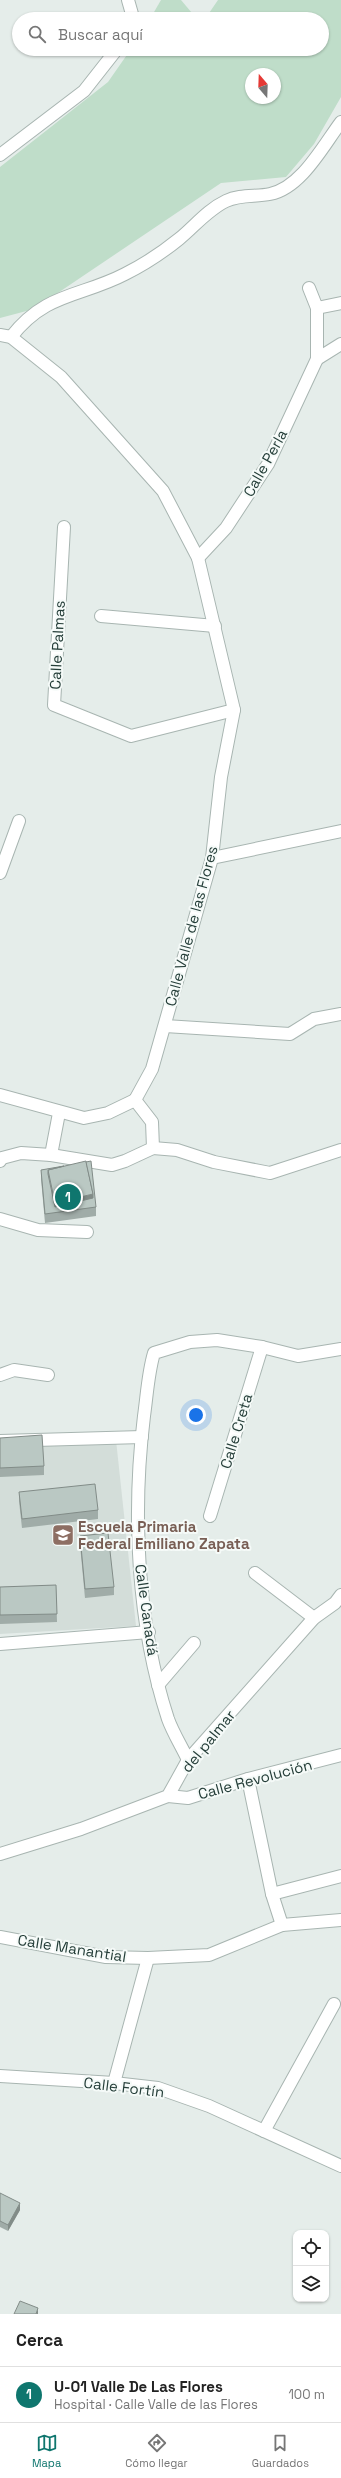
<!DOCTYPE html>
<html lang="es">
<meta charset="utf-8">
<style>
:root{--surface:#fff;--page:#f6f6f6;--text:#222;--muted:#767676;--line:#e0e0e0;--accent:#0f766e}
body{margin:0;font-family:"Space Grotesk",sans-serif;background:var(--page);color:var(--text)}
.controls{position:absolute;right:12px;bottom:12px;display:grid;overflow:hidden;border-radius:8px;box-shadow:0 1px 3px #0004}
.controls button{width:36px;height:36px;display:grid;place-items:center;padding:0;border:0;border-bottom:1px solid var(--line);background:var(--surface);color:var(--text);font:20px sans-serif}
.compass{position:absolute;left:245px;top:68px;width:36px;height:36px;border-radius:50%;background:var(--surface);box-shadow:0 1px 3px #0004;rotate:341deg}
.you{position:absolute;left:196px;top:1415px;width:14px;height:14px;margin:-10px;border:3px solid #fff;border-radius:50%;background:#1a73e8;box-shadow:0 0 0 6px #1a73e833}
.badge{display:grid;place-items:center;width:26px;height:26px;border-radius:50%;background:var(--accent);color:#fff;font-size:13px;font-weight:700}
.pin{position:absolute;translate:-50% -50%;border:2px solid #fff;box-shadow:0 1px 4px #0006}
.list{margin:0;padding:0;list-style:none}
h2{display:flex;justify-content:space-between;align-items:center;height:52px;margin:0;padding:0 16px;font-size:17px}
h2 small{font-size:13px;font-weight:400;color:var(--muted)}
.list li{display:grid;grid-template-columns:26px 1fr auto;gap:12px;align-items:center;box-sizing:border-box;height:56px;padding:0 16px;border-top:1px solid var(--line)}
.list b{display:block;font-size:15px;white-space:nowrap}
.list p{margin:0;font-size:13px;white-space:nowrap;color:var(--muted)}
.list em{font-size:13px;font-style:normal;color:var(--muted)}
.icon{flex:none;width:22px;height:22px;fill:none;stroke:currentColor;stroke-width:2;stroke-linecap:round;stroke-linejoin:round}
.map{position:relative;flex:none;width:341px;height:2314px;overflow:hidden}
.search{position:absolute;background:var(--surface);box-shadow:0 1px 3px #0004;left:12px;right:12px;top:12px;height:44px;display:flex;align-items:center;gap:10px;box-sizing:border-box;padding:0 14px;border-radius:22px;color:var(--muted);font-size:15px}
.sheet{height:108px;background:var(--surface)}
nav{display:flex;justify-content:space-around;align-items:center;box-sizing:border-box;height:56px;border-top:1px solid var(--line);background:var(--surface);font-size:11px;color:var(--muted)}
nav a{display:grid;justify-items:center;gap:2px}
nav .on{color:var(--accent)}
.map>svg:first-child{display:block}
.built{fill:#d3ddd9}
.green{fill:#bfddc9;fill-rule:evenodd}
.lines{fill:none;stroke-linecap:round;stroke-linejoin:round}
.minor-casing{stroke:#a8b5b1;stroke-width:14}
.minor{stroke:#fff;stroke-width:12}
.wall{fill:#a0aca8}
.shaded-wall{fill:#828c88}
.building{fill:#bac8c3;stroke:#828c88}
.labels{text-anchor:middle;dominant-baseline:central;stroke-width:4;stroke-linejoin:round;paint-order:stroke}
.street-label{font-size:15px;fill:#253e39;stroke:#f5faf8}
.education-label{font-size:15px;font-weight:bold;fill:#785e54;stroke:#f5faf8;text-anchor:start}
</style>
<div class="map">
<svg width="341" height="2314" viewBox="0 0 341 2314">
<rect width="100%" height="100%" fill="#e5edea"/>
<polygon class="built" points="116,1440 136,1626 0,1634 0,1445"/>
<g class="green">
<polygon points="161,0 181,0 197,19 150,19"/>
<path d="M218,0H341V97L314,144L286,177L221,183L34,309L0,318V167L108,82L131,49H322V19H205ZM251,74H275V98H251Z"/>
</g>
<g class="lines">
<g class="minor-casing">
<g id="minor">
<polyline points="128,0 132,14 130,19"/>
<polyline points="0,155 84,91 117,49"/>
<polyline points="317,308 341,303"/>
<polyline points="0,335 11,337 61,377 163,491 198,558 234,710 221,777 212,858 152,1069 135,1100"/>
<path d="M11,337C46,292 81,297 125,274C143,265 163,252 179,239C194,227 207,210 226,201C240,194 256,197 270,194C301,188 323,146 341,122"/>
<polyline points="317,359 341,344"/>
<polyline points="64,527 54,705 131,736 234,710"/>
<polyline points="198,558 226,528 268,464 317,359 317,308 309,288"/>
<polyline points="101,616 215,626"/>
<polyline points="212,858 341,831"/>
<polyline points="0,873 19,821"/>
<polyline points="165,1026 290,1034 314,1019 341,1014"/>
<polyline points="0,1095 84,1118 108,1113 135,1100"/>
<polyline points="153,1148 177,1150 214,1162 270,1173 341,1150"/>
<polyline points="51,1155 59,1113"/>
<polyline points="0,1161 2,1158 21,1153 51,1155 112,1165 125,1161 153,1148 152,1122 135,1100"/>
<polyline points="0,1219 38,1230 87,1232"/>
<polyline points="0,1375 14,1370 48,1375"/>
<polyline points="0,1441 142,1437"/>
<polyline points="210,1516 262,1347"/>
<polyline points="255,1573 314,1618"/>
<polyline points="0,1644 149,1632"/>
<polyline points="158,1685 194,1643"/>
<path d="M188,1760C182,1747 173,1733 168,1719C137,1624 132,1514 144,1416C147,1395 148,1373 154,1353L190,1342L217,1340L262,1347L298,1356L341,1349"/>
<polyline points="248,1779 272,1894 282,1925"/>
<polyline points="168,1796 188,1798 248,1779 341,1755"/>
<polyline points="0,1854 81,1829 168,1796 188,1760 314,1618 335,1603 341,1595"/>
<polyline points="272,1894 341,1876"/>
<polyline points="0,1937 106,1957 148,1958 209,1955 282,1925 341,1920"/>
<polyline points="0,2076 114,2083 158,2088 209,2106 341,2166"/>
<polyline points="114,2083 148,1958"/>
<polyline points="264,2131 334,2004"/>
</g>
</g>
<use href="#minor" class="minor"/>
</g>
<g class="wall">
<polygon points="64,1166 96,1207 96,1216 45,1223 41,1179 41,1170"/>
<polygon points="0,1438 44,1466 44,1475 0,1477"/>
<polygon points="19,1492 98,1510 98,1519 22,1528 19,1501"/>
<polygon points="80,1536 114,1587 114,1595 85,1598 80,1545"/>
<polygon points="56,1585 57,1622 0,1624 0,1587"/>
<polygon points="0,2193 20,2210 8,2231 0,2227"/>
</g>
<g class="shaded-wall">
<polygon points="93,1194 93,1207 55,1213 55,1203"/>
<polygon points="20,2203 20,2210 8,2231 8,2225"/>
<polygon points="38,2308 38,2314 36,2314"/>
</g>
<g class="building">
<polygon points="86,1161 93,1194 55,1203 48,1170"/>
<polygon points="91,1161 96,1207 45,1214 41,1170 64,1166 48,1170 48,1174 55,1207 93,1198 93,1194 86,1162"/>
<polygon points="42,1435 44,1466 0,1468 0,1438"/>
<polygon points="95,1484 98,1510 22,1519 19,1492"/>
<polygon points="108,1533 114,1587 85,1589 80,1536"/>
<polygon points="56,1585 57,1614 0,1615 0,1587"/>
<polygon points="0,2193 20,2203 8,2225 0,2221"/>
<polygon points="20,2301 38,2308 36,2314 14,2314"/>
</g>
<defs>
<g id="school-square" transform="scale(1.15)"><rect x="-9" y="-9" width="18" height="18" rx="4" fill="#8d6e63" stroke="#f5faf8"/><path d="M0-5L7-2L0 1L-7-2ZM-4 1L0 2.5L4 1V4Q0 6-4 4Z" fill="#fff"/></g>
</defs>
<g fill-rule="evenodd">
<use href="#school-square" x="63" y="1535"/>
</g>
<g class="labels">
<g class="street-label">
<text transform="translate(265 463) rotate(-61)">Calle Perla</text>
<text transform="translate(57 645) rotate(-87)">Calle Palmas</text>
<text transform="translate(191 926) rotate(-75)">Calle Valle de las Flores</text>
<text transform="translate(236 1431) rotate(-73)">Calle Creta</text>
<text transform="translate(147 1610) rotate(82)">Calle Canadá</text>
<text transform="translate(208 1741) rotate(-51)">del palmar</text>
<text transform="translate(255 1779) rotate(-15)">Calle Revolución</text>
<text transform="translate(72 1948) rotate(9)">Calle Manantial</text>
<text transform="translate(124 2087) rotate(7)">Calle Fortín</text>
</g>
<g class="education-label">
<text x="78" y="1526">Escuela Primaria<tspan x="78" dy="17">Federal Emiliano Zapata</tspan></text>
</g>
</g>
</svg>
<div class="controls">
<button><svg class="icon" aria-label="locate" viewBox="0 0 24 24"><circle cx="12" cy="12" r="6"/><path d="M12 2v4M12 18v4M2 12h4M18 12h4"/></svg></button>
<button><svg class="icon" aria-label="layers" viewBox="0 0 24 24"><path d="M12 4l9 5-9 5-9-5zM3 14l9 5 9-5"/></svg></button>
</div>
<svg class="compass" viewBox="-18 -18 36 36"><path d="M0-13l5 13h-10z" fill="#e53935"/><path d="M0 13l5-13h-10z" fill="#767676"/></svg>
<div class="you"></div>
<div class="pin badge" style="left:68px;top:1197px">1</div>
<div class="search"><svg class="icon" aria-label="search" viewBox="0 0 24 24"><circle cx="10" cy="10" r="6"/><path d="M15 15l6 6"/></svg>Buscar aquí</div>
</div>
<section class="sheet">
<h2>Cerca<small></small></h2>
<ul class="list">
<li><span class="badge">1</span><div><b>U-01 Valle De Las Flores</b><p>Hospital · Calle Valle de las Flores</p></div><em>100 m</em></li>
</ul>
</section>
<nav>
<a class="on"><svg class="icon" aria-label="map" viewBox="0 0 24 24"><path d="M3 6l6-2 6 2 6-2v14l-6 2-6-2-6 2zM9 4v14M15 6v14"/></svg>Mapa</a>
<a><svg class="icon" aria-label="directions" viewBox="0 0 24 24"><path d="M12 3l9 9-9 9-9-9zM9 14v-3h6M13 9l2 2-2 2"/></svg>Cómo llegar</a>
<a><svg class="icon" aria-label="saved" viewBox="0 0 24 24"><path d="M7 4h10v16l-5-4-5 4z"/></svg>Guardados</a>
</nav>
